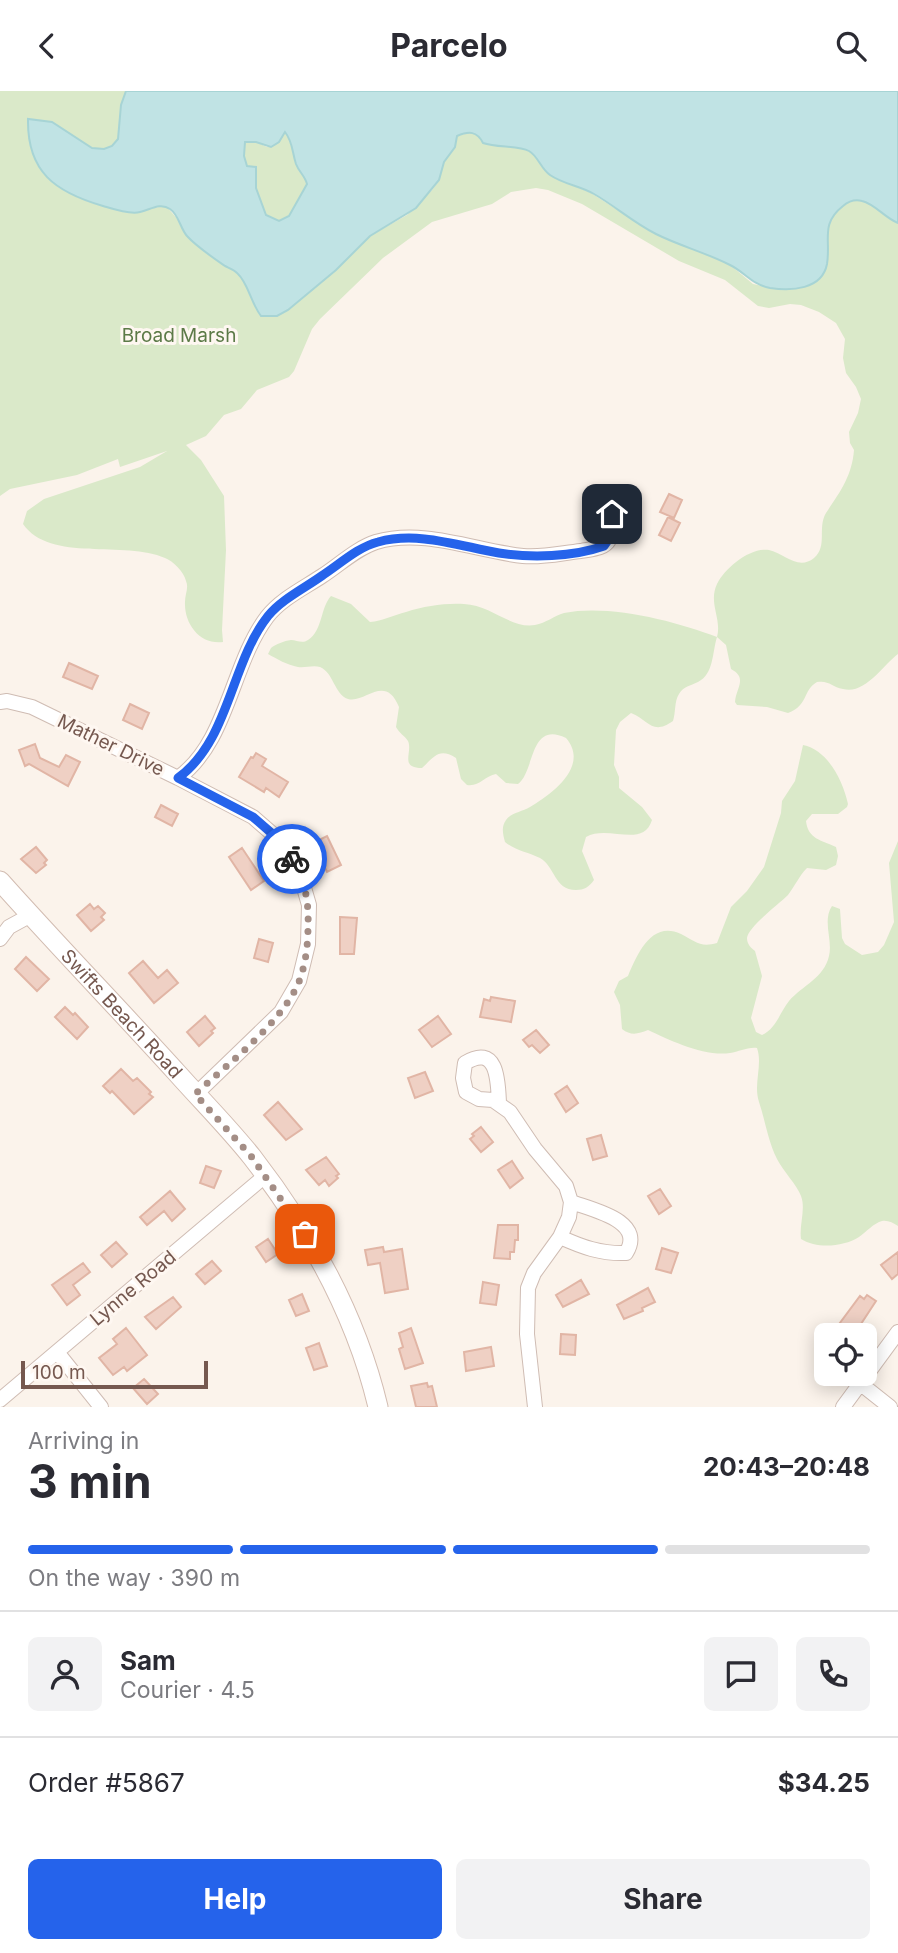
<!DOCTYPE html>
<html lang="en">
<head>
<meta charset="utf-8">
<style>
  body { margin:0; font-family:Inter,sans-serif; background:#f2f2f3; color:#2b2b33; height:100vh; display:flex; flex-direction:column; font-size:26px; white-space:nowrap }
  * { box-sizing:border-box; margin:0 }
  p { font-size:23px; color:#7c7c81 }
  .icon { flex:none; width:38px; height:38px; fill:none; stroke:currentColor; stroke-width:2; stroke-linecap:round; stroke-linejoin:round }
  .map { position:relative; height:1316px; overflow:hidden }
  .details { display:flex; flex-direction:column; background:#fff; flex:1 }
  .details>* { flex:none }
  .fabs { position:absolute; left:814px; top:1232px; display:grid; gap:14px }
  .fabs a { display:grid; place-items:center; width:63px; height:63px; border-radius:10px; background:#fff; box-shadow:0 4px 18px #0003; font-size:35px }
  .scale { position:absolute; left:21px; bottom:18px; width:187px; box-sizing:border-box; padding-left:7px; border:4px solid #75584f; border-top:0; font-size:19px; line-height:24px; white-space:nowrap; color:#75584f; -webkit-text-stroke:5px #fef7f1; paint-order:stroke }
  .pin { position:absolute; display:grid; place-items:center; width:60px; height:60px; color:#fff; margin:-30px; border-radius:14px; box-shadow:0 4px 10px #0006 }
  .courier { position:absolute; display:grid; place-items:center; width:70px; height:70px; margin:-35px; border:5px solid #2563eb; border-radius:50%; background:#fff; color:#222; box-shadow:0 2px 9px #0007 }
  .overview em { font-style:normal; font-weight:700 }
  .overview div { display:flex; flex-direction:column-reverse }
  .overview { display:flex; align-items:center; justify-content:space-between; height:119px; padding:0 28px }
  h1 { font-size:46px; font-weight:700; line-height:52px }
  .bar { display:grid; grid-template-columns:repeat(4,1fr); gap:10px 7px; align-content:center; height:84px; padding:0 28px }
  .bar i { height:9px; border-radius:5px; background:#e1e1e2 }
  .bar .current { background:#2563eb }
  .bar p { grid-column:span 4 }
  .line { display:flex; align-items:center; gap:18px; padding:0 28px; border-top:2px solid #e1e1e2 }
  .line div { flex:1 }
  .round { display:grid; place-items:center; flex:none; width:74px; height:74px; border-radius:10px; background:#f2f2f3 }
  .action { display:flex; gap:14px; margin-top:auto; padding:14px 28px }
  .action a { flex:1; height:80px; border-radius:10px; background:#2563eb; color:#fff; font-size:28px; font-weight:700; line-height:80px; text-align:center }
  .action a+a { background:#f2f2f3; color:#2b2b33 }
  header { display:flex; justify-content:space-between; align-items:center; height:91px; padding:0 28px; background:#fff; font-size:32px; font-weight:700 }
  .map>svg:first-child { display:block }
  .green { fill:#dae9c9 }
  .water { fill:#c0e3e4; stroke:#a7d4d5; stroke-width:2; fill-rule:evenodd }
  .building { fill:#efd0c4; stroke:#e1b5a5; stroke-width:2 }
  .lines { fill:none; stroke-linecap:round; stroke-linejoin:round }
  .street-casing { stroke:#cfbcb3; stroke-width:16 }
  .secondary-casing { stroke:#d2bcb1; stroke-width:21 }
  .street { stroke:#fff; stroke-width:14 }
  .secondary { stroke:#fff; stroke-width:19 }
  .done { stroke:#a48e86; stroke-width:7; stroke-dasharray:0 12.6 }
  .route { stroke:#2563eb; stroke-width:9 }
  .labels { text-anchor:middle; dominant-baseline:central; stroke-width:6; stroke-linejoin:round; paint-order:stroke }
  .park-label { font-size:19px; fill:#5c7a47; stroke:#fef7f1 }
  .street-label { font-size:19px; fill:#75584f; stroke:#fef7f1 }
</style>
</head>
<body>
<header><svg class="icon" aria-label="back" viewBox="0 0 24 24"><path d="M15 5l-7 7 7 7"/></svg>Parcelo<svg class="icon" aria-label="search" viewBox="0 0 24 24"><circle cx="10" cy="10" r="6"/><path d="M15 15l6 6"/></svg></header>
<div class="map">
<svg width="898" height="1316" viewBox="0 0 898 1316">
  <rect width="100%" height="100%" fill="#fbf3eb"/>
  <path class="green" d="M0,0h134l-13,50 -12,11 -19,-4 -62,-29c-1,45 18,67 59,82 16,6 32,10 48,11 11,0 20,-7 32,-5l38,44 34,23 13,23 84,-27 34,-34 37,-21 25,-25 7,-9 5,-20 11,-13 2,-12 15,-4 55,18 7,5 16,20 41,18 63,40 75,31 24,20 19,4h30l25,-22c0,-24 -4,-46 17,-61 6,-5 14,-6 21,-3 12,5 21,17 33,21v431c-15,11 -33,41 -55,35 -11,-2 -14,-9 -26,-7 -15,9 -8,23 -29,31l-21,-6 -30,-2 -2,-3c1,-14 13,-24 -4,-33l-5,-24 -9,-8c-5,16 -3,37 -19,45 -8,4 -14,4 -19,12 -5,8 -3,18 -6,27 -21,15 -24,-1 -42,-8l-11,9 -4,8 -2,35 5,12v11l23,19 10,13c-9,29 -44,4 -66,17l-4,14 12,29c-5,7 -10,10 -18,10 -22,0 -21,-24 -36,-32 -12,-6 -24,-7 -35,-16 -2,-8 -4,-15 1,-22 6,-8 16,-8 24,-13 22,-13 60,-41 36,-69 -37,-18 -31,34 -48,46l-12,-1 -10,-9c-11,2 -17,13 -29,11l-6,-6 -5,-21c-17,-11 -22,-1 -34,10 -23,0 -9,-16 -14,-27 -3,-5 -9,-8 -12,-14l3,-20c-14,-34 -34,-3 -51,-8 -14,-5 -14,-26 -28,-32 -7,-2 -15,1 -22,0 -11,-2 -21,-8 -30,-13l3,-6c5,-4 13,-7 20,-8 6,0 11,4 17,0 15,-10 12,-32 23,-44l20,8 19,18c12,-1 24,-7 36,-10 19,-6 38,-9 58,-8 27,1 47,25 71,21 11,-2 19,-9 29,-12 45,-9 111,8 153,24 5,-18 -9,-34 0,-53 8,-16 33,-37 52,-34 15,3 29,21 45,8 14,-12 3,-30 12,-45 14,-21 26,-37 28,-63l-4,-7 -1,-11 9,-19 3,-14 -5,-12 -10,-14 -3,-15 2,-19 -9,-16 -17,-11 -18,-7 -11,-1 -21,4 -11,-2 -33,-26 -46,-19 -97,-57 -34,-14 -12,-2 -25,4 -19,12 -60,18 -49,36 -63,61 -8,10 -18,42 -5,6 -32,13 -16,19 -17,6 -18,21 -20,9 15,15 23,36 2,54 -4,80 1,12c-23,3 -39,-18 -38,-40 0,-8 4,-14 1,-21 -2,-9 -13,-20 -21,-23 -40,-18 -115,5 -142,-34l4,-13 17,-12 96,-32 27,-16 -47,16 -2,-8 -41,16 -67,14 -10,7z
    M285,41l8,13 14,39 -18,32 -10,5 -13,-6 -10,-27 1,-18 -10,-3c-4,-7 -4,-17 -2,-25h11l11,5 11,-5z
    M803,654c25,5 40,36 45,59l-1,3 -9,7h-26l-6,7c2,18 15,19 30,26l2,9 -2,9 -10,5 -19,-2c-8,8 -12,18 -19,27 -9,9 -40,32 -41,43 0,6 4,10 8,13l7,25 -11,42 5,14 6,3c14,-6 18,-23 27,-34 14,-16 35,-23 40,-45 4,-16 -7,-35 3,-50l8,3 2,29 3,6 17,11 16,-3 6,-7 10,-23 -5,-59 9,-22v385c-5,-3 -10,-6 -16,-5 -8,2 -16,11 -23,16 -16,10 -42,12 -58,2 -2,-14 5,-30 0,-43 -4,-11 -18,-25 -24,-37 -9,-18 -12,-39 -18,-57 -6,-18 4,-37 -2,-54 -10,-1 -18,4 -27,5 -25,4 -61,-13 -82,-23 -10,4 -17,6 -26,-1l-2,-24 -6,-13 5,-11 9,-5c9,-21 23,-56 53,-42 14,7 19,14 36,9l14,-36 16,-16 17,-24 17,-54 1,-12 13,-20z"/>
  <path class="water" d="M126,0h772v132c-13,-5 -23,-19 -36,-22 -7,-2 -13,0 -19,5 -23,18 -12,34 -16,58 -5,26 -36,27 -57,24 -19,-4 -24,-15 -40,-23 -23,-12 -50,-19 -74,-31 -22,-11 -41,-28 -62,-40 -14,-8 -31,-10 -44,-19 -9,-6 -12,-19 -21,-24 -11,-6 -32,-3 -46,-8 -6,-12 -14,-12 -26,-7l-2,11 -11,15 -5,18 -23,28 -46,28 -34,34 -48,40 -11,6h-16c-10,-13 -13,-33 -23,-42 -3,-4 -9,-6 -13,-8 -13,-9 -28,-19 -38,-30 -7,-8 -8,-21 -17,-27 -10,-7 -20,1 -30,3 -10,3 -27,-3 -37,-6 -48,-14 -76,-34 -75,-87l24,3 40,26 12,1 8,-3 6,-7 3,-34zM285,41c8,10 7,20 11,32 3,8 9,12 11,20l-18,32 -10,5 -13,-6 -10,-27v-21l-9,-1 -3,-10 1,-14h11l15,5 8,-5z"/>
  <path class="building" d="M669,403l13,6 -8,18 -14,-6z
    M668,426l12,6 -9,18 -12,-6z
    M69,572l29,13 -6,13 -29,-12z
    M130,613l19,9 -7,16 -19,-9z
    M35,653l5,14 19,9 7,-12 14,7 -12,24 -39,-22 -4,2 -6,-16z
    M256,662l10,6 -4,7 26,16 -9,15 -13,-9 -2,4 -25,-15 12,-20 2,1z
    M161,714l17,9 -6,12 -17,-9z
    M327,745l14,29 -14,7 -14,-29z
    M36,756l11,13 -3,3 2,2 -10,8 -15,-14z
    M242,757l22,33 -13,9 -22,-33z
    M90,813l4,5 4,-3 7,7 -4,4 3,3 -13,11 -14,-16z
    M340,826l17,1 -3,36h-14z
    M259,848l14,4 -5,19 -14,-4z
    M26,866l23,22 -12,12 -22,-22z
    M143,870l15,17 9,-8 11,13 -24,20 -25,-30z
    M491,906l24,4 -4,21 -31,-5 4,-18 6,2z
    M65,916l8,8 2,-2 13,14 -11,12 -22,-22z
    M205,925l10,12 -4,3 2,2 -14,13 -12,-14z
    M438,925l13,18 -19,13 -13,-17z
    M536,939l13,15 -9,8 -8,-8 -3,2 -6,-7z
    M121,978l12,12 4,-3 14,14 -2,2 4,3 -19,17 -22,-23 -2,2 -7,-7z
    M425,981l8,19 -18,7 -7,-20z
    M567,995l11,17 -12,9 -11,-18z
    M278,1011l24,27 -16,11 -22,-25z
    M481,1036l12,15 -12,10 -11,-13 4,-3 -2,-2z
    M601,1044l6,21 -14,4 -6,-21z
    M326,1066l13,17 -3,2 2,2 -9,8 -4,-6 -6,5 -13,-15z
    M512,1070l11,17 -13,10 -12,-18z
    M206,1075l15,5 -7,17 -14,-5z
    M660,1098l11,17 -12,8 -11,-18z
    M170,1100l15,18 -13,12 -8,-10 -17,14 -7,-8z
    M498,1134h20v15h-3l-1,12h-4v7l-16,-1z
    M268,1148l10,15 -12,8 -10,-15z
    M116,1151l11,12 -15,13 -11,-12z
    M383,1156l1,5 18,-3 6,40 -23,4 -5,-30 -12,2 -3,-15z
    M662,1157l16,5 -7,20 -15,-4z
    M898,1161v22l-6,5 -11,-14z
    M212,1170l9,10 -16,13 -9,-10z
    M83,1172l7,9 -17,13 7,10 -13,10 -15,-20z
    M581,1189l8,14 -26,13 -7,-12z
    M483,1191l16,3 -3,20 -16,-2z
    M648,1197l7,14 -13,6 1,3 -19,8 -7,-14z
    M302,1203l7,17 -13,5 -7,-16z
    M867,1204l9,6 -17,26 12,8h-40l29,-39 4,3z
    M173,1206l8,10 -25,22 -11,-12z
    M126,1237l21,27 -20,16 -3,-4 -11,8 -14,-17 18,-14 -4,-5z
    M411,1237l12,35 -18,6 -6,-20 4,-2 -4,-14z
    M561,1243l15,1 -1,20 -15,-1z
    M319,1252l8,23 -13,4 -8,-22z
    M491,1256l3,19 -28,5 -2,-19z
    M144,1288l14,15 -11,10 -14,-16z
    M427,1292l1,4 4,-1 5,21h-21l-5,-21z"/>
  <g class="lines">
    <defs>
      <path id="street" d="M0,611l7,-1 25,6 146,71 75,39 23,20 22,30 11,38 -1,39 -9,37 -18,31 -85,82
        M178,687c50,-36 53,-113 89,-161 14,-18 37,-29 55,-41 17,-11 35,-28 54,-34 48,-14 100,9 147,14 19,2 39,-3 58,-5 10,-2 23,-2 28,-11 4,-7 3,-19 3,-26
        M0,848l9,-12 22,-12
        M499,1012c-1,-21 -1,-60 -34,-40l-2,15 3,14 13,7 14,1 17,12 25,37 31,37 5,16c22,8 75,19 55,51 -25,1 -44,-6 -66,-16l-26,36 -6,15 -1,46 8,73
        M560,1146l9,-20 2,-15
        M57,1261l44,55
        M861,1293l29,23
        M0,1309l265,-224
        M843,1316l55,-75"/>
      <g id="secondary">
        <path id="s1" d="M0,790c58,65 119,128 177,192 25,28 52,55 75,84 58,75 104,157 126,250"/>
      </g>
    </defs>
    <use href="#street" class="street-casing"/>
    <use href="#secondary" class="secondary-casing"/>
    <use href="#street" class="street"/>
    <use href="#secondary" class="secondary"/>
  </g>
  <g class="lines">
    <path class="done" d="M292,768c13,19 17,44 16,67 0,17 -2,36 -8,53 -14,40 -73,86 -105,115l56,62 54,78"/>
    <path class="route" d="M292,768l-16,-22 -23,-20 -75,-39c52,-38 52,-114 90,-162 14,-17 37,-28 55,-41 17,-11 35,-28 55,-33 40,-11 81,4 121,11 32,5 74,4 105,-7l7,-10 1,-22"/>
  </g>
  <g class="labels">
    <g class="park-label">
      <text x="179" y="244">Broad Marsh</text>
    </g>
    <g class="street-label">
      <text transform="translate(111 654) rotate(26)">Mather Drive</text>
      <text stroke="none"><textPath href="#s1" startOffset="180">Swifts Beach Road</textPath></text>
      <text transform="translate(133 1197) rotate(-40)">Lynne Road</text>
    </g>
  </g>
</svg>
<div class="fabs">
<a><svg class="icon" aria-label="locate" viewBox="0 0 24 24"><circle cx="12" cy="12" r="6"/><path d="M12 2v4M12 18v4M2 12h4M18 12h4"/></svg></a>
</div>
<div class="scale">100 m</div>
<div class="pin" style="left:305px;top:1143px;background:#ea580c"><svg class="icon" aria-label="bag" viewBox="0 0 24 24"><path d="M5 8h14l-1 12H6zM9 8a3 3 0 0 1 6 0"/></svg></div>
<div class="pin" style="left:612px;top:423px;background:#1f2937"><svg class="icon" aria-label="home" viewBox="0 0 24 24"><path d="M3 11l9-7 9 7M6 9v11h12V9"/></svg></div>
<div class="courier" style="left:292px;top:768px"><svg class="icon" aria-label="bike" viewBox="0 0 24 24"><circle cx="6" cy="16" r="4"/><circle cx="18" cy="16" r="4"/><path d="M6 16l4-8h5l3 8M10 8l3 8H6M13 5h3"/></svg></div>
</div>
<section class="details">
<div class="overview"><div><h1>3 min</h1><p>Arriving in</p></div><em>20:43–20:48</em></div>
<div class="bar"><i class="current"></i><i class="current"></i><i class="current"></i><i></i><p>On the way · 390 m</p></div>
<div class="line" style="height:126px"><a class="round"><svg class="icon" aria-label="person" viewBox="0 0 24 24"><circle cx="12" cy="8" r="4"/><path d="M4 21q1-7 8-7t8 7"/></svg></a><div><b>Sam</b><p>Courier · 4.5</p></div><a class="round"><svg class="icon" aria-label="chat" viewBox="0 0 24 24"><path d="M4 5h16v11H9l-5 4z"/></svg></a><a class="round"><svg class="icon" aria-label="phone" viewBox="0 0 24 24"><path d="M5 4h4l2 5-3 2q2 4 5 5l2-3 5 2v4C11 20 4 13 5 4z"/></svg></a></div>
<div class="line" style="height:91px"><div>Order #5867</div><b>$34.25</b></div>
<div class="action"><a>Help</a><a>Share</a></div>
</section>
</body>
</html>
